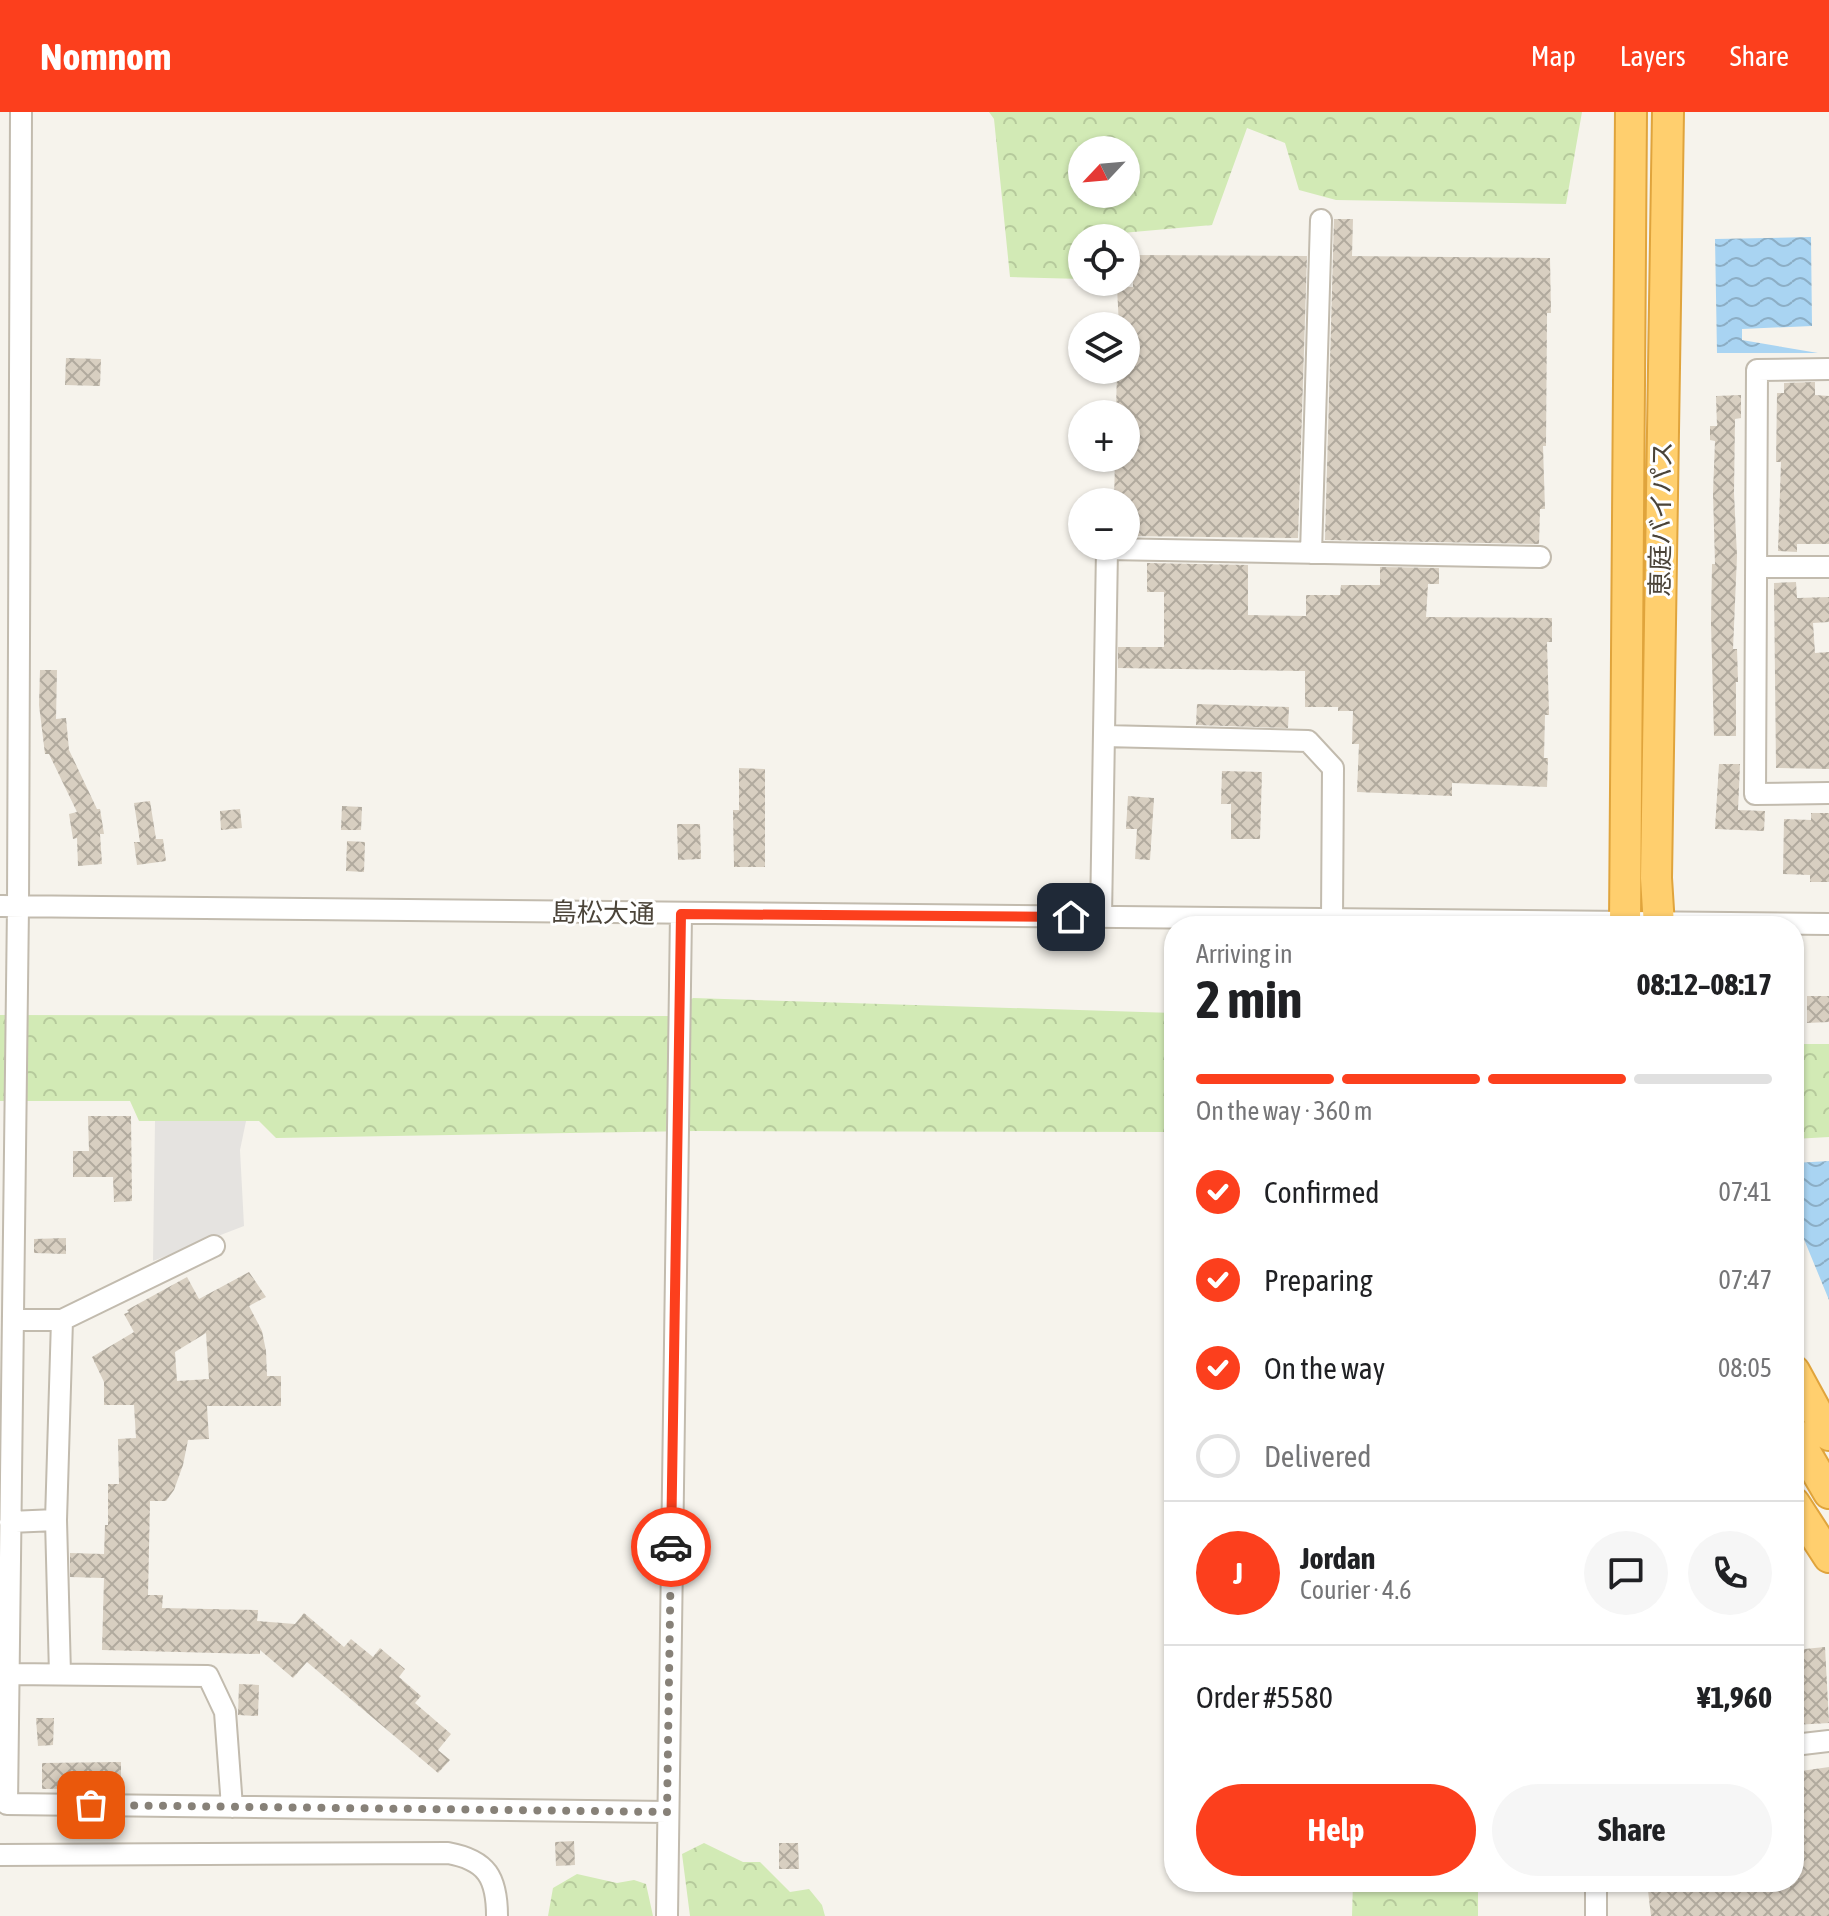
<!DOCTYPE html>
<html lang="en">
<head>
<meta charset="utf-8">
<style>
  body { margin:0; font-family:"Asap Condensed","Noto Sans JP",sans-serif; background:#f6f6f6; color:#202124; height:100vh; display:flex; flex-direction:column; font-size:30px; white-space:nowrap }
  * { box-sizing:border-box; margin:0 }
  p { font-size:26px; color:#757577 }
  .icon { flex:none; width:44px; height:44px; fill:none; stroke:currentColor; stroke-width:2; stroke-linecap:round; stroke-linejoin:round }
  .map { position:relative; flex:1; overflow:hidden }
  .drawer { position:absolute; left:1164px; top:804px; width:640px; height:976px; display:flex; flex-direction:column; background:#fff; border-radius:32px; box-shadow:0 2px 6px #0004 }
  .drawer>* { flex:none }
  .needle { width:52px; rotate:244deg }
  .fabs { position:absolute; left:1068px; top:24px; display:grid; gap:16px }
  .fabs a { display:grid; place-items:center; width:72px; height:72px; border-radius:50%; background:#fff; box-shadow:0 2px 6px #0004; font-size:40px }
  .pin { position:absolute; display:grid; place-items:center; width:68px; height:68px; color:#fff; margin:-34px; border-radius:16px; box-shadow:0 4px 12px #0006 }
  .courier { position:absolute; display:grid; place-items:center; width:80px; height:80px; margin:-40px; border:6px solid #fc3f1d; border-radius:50%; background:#fff; color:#222; box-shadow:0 2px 10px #0007 }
  .summary em { font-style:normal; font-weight:700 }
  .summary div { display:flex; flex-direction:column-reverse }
  .summary { display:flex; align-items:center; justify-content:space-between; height:136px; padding:0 32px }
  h1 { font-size:52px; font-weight:700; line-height:60px }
  .bar { display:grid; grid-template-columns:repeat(4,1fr); gap:12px 8px; align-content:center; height:96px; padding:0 32px }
  .bar i { height:10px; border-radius:6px; background:#e0e0e0 }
  .bar .active { background:#fc3f1d }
  .bar p { grid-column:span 4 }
  .line { display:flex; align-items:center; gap:20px; padding:0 32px; border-top:2px solid #e0e0e0 }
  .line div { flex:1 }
  .round { display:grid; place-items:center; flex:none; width:84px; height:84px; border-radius:42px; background:#f6f6f6 }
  ol { padding:0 32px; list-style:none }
  li { display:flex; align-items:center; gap:24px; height:88px }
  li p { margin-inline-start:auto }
  li .icon { padding:8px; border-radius:50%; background:#fc3f1d; color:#fff; stroke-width:4 }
  li:last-child { color:#757577 }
  li i { width:44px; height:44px; border:4px solid #e0e0e0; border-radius:50% }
  .cta { display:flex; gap:16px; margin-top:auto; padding:16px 32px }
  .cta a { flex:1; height:92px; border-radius:48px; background:#fc3f1d; color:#fff; font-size:32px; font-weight:700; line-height:92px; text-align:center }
  .cta a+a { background:#f6f6f6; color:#202124 }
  header { display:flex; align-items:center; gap:48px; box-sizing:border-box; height:112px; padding:0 40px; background:#fc3f1d; color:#fff }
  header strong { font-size:38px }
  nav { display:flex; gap:44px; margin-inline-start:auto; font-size:28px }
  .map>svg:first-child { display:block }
  .forest { fill:url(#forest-crowns); fill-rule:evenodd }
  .parking { fill:#e5e3e0 }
  .water { fill:url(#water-waves) }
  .building { fill:url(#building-cross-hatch); fill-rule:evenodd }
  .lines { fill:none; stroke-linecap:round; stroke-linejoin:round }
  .minor-casing { stroke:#c2bbae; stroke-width:24 }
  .highway-casing { stroke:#e0a43c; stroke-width:34 }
  .minor { stroke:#fff; stroke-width:20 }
  .highway { stroke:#ffcf6e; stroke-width:30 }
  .done { stroke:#878178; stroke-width:8; stroke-dasharray:0 14.4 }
  .route { stroke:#fc3f1d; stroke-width:10 }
  .labels { text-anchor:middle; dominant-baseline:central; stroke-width:6; stroke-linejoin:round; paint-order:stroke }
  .street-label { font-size:26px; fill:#4b4439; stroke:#fff }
</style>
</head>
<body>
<header>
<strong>Nomnom</strong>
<nav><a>Map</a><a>Layers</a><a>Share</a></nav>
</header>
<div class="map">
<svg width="1829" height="1804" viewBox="0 0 1829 1804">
  <defs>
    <pattern id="forest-crowns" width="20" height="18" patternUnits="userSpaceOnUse" patternTransform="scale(2)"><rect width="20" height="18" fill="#d2eab5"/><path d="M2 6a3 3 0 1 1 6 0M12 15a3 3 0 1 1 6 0" fill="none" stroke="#b6ca9c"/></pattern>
    <pattern id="water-waves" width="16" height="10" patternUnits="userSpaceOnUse" patternTransform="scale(2)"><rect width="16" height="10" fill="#a9d4f2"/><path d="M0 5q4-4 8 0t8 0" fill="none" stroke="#8caec5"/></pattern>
    <pattern id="building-cross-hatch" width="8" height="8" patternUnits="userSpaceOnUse" patternTransform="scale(2)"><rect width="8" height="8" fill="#d8cfc1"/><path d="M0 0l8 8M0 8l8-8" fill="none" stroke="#b1aa9e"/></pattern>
  </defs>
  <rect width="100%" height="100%" fill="#f6f3ec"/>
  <path class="forest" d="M989,0h593l-16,92 -230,-4 -37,-10 -14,-47 -38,-15 -35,97 -90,8 -4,5h-36v41l-72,-2 -16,-158zM1082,38h44v44h-44z
    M693,886l481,15v119l-479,-1 -419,7 -17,-17h-120l-9,-20h-130v-86l668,1z
    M1794,932h35v93l-35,2z
    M704,1731l39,19h17l30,30 19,-3 13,16 3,11h-135l-8,-62z
    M577,1762l40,9 17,-3 12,4 7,32h-105l5,-28z
    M1353,1770h125v34h-126z"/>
  <path class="parking" d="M155,1009h91l-6,29 4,76 -91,35z"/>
  <path class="water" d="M1811,125l1,89 -70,3v11l76,13h-101l-2,-114z
    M1829,1049v139l-35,-85v-52z"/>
  <path class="building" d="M1334,107h19l-1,37 198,2 1,55h-4l-1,133h-3l2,63h-5l-1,35 -214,-4z
    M1133,143l174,1 -9,282 -172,-2v-34h-12l1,-44h11v-46h-10l1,-42h9v-44h-7l-2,-39h16z
    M66,246l35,1 -1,27 -35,-1z
    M1815,270v13l14,1v148h-32v8l-19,-1 3,-89h-5l1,-69h7v-10z
    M1741,283v23l-6,1 -1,74 3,63 -4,93h4l1,33h-2v54h-22l-3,-113 1,-59h3l-2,-71 2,-52 -5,-1v-14h7l-1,-30z
    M1147,451l101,2v50l58,1v-21h34l1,-10h39v-18l59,1v16h-11l-2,33 126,1v24h-5l2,73h-4l-1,43h4l-1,29 -95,-4v13l-95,-4 2,-48h-7l1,-33h-15v-4h-33v-36l-187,-3v-21h46v-55h-17z
    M1796,470l1,16 32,-1v25l-16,1 2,30 14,-1v117l-53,-1 -2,-185z
    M40,558h17l-1,49 10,-1 3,32 28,59h3l4,25h-4l2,30 -24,2 -1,-28 -4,1 -4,-25 8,-2 -28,-58h-4l-6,-49z
    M1197,592l92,3 -1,21 -92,-3z
    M1719,652h21l-2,46 27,1 -1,20 -49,-2z
    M739,656l26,1v98h-31l-1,-57h6z
    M1222,659l40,1 -2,67h-29v-35h-10z
    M1128,684l26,2 -4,62 -15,-1 2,-30h-11z
    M150,689l6,38h7l3,22 -29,4 -3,-23h6l-6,-39z
    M342,694l20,1 -1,23h-20z
    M240,697l2,19 -21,2 -1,-19z
    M1811,701h18v69h-19v-7l-27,-1 1,-55 27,1z
    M677,712h23l1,35 -23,1z
    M347,729l18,1 -1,30 -18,-1z
    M1807,884h22v26l-22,1z
    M88,1004h43l1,85 -18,1 -1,-25h-40v-26h16z
    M66,1126v16l-32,-1v-14z
    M249,1160l17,25 -17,9 13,25 4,20 1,25h14v30h-74l2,33 -21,1 -5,25 -9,25 -8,11h-16l-2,94h15l-1,13 96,2 -1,11 38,3 9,-11 40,34 7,-8 22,18 7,-9 25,21 -6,8 22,19 -6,7 36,31 -13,16 12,10 -12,13 -131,-111 -14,16 -33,-28v4l-158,-4 2,-72 -34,-1v-24l34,1 1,-29h3v-41h11l-1,-45 18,-1 -2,-33h-30v-23l-12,-25 42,-25 -10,-18 5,-2 -2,-2 60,-33 12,22zM206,1221l3,46 -32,2 -2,-29z
    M1825,1535l4,76 -35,2v-75z
    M239,1572l20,1 -1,31 -20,-1z
    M36,1606h18l-1,27 -15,1z
    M121,1650v26l-79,1v-26z
    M1829,1655v149h-178l-4,-34h147v-110z
    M574,1729l1,24 -19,1 -1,-24z
    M779,1731h19l1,26h-20z"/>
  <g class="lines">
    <defs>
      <path id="minor" d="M21,0l-3,794 -11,898 660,8
        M1829,257l-72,1 -2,424 74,-1
        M1311,441l10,-333
        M1757,455h72
        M1104,624l204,5 25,27 -1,151
        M0,794l1829,18
        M1101,805l6,-368 433,8
        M13,1208h49l-6,200
        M62,1208l152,-74
        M10,1410l46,-2 4,154
        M9,1562l199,2 17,36 7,95
        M1794,1633l35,-4
        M0,1743l448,-2c39,7 49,25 49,63
        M667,1804l14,-1002
        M1596,1804v-34"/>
      <path id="highway" d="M1625,814l6,-814
        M1659,814l-3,-48 12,-766
        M1794,1259l35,64
        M1794,1321l35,60
        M1794,1391l35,54"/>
    </defs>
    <use href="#minor" class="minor-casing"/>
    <use href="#highway" class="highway-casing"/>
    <use href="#minor" class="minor"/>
    <use href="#highway" class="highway"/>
  </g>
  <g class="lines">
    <path class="done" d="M91,1693l576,7 4,-265"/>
    <path class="route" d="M671,1435l10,-633 390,3"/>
  </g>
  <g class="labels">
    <g class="street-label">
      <text transform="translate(1661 407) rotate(-89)">恵庭バイパス</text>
      <text transform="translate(603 801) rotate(1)">島松大通</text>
    </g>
  </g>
</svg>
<div class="fabs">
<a><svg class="needle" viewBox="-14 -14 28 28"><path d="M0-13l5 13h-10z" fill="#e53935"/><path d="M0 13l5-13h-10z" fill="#757577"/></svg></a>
<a><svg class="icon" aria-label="locate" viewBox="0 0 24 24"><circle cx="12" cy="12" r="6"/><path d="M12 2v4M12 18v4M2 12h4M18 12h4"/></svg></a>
<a><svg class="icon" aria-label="layers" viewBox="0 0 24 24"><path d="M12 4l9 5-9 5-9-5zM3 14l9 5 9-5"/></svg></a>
<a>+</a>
<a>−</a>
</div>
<div class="pin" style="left:91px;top:1693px;background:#ea580c"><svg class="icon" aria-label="bag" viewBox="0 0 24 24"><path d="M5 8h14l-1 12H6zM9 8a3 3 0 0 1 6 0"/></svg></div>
<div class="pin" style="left:1071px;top:805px;background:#1f2937"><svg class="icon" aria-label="home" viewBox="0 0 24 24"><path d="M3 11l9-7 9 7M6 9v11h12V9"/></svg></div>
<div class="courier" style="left:671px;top:1435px"><svg class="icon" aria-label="car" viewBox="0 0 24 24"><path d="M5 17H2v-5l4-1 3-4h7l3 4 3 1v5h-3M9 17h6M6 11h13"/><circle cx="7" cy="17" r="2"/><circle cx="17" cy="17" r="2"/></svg></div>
<section class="drawer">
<div class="summary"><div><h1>2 min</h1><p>Arriving in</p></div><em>08:12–08:17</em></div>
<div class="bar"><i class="active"></i><i class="active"></i><i class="active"></i><i></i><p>On the way · 360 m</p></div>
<ol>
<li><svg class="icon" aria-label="check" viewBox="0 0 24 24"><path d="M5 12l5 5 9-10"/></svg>Confirmed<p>07:41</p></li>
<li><svg class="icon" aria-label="check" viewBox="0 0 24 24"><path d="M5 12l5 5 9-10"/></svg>Preparing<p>07:47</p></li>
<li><svg class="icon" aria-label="check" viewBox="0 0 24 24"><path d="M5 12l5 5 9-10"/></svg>On the way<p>08:05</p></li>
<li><i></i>Delivered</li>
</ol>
<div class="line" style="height:144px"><b class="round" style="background:#fc3f1d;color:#fff">J</b><div><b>Jordan</b><p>Courier · 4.6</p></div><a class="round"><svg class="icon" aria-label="chat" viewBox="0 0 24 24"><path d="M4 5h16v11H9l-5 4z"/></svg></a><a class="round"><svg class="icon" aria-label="phone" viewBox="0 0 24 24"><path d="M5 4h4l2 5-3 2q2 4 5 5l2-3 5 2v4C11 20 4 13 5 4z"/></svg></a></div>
<div class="line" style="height:104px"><div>Order #5580</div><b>¥1,960</b></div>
<div class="cta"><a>Help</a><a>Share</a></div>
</section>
</div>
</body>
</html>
